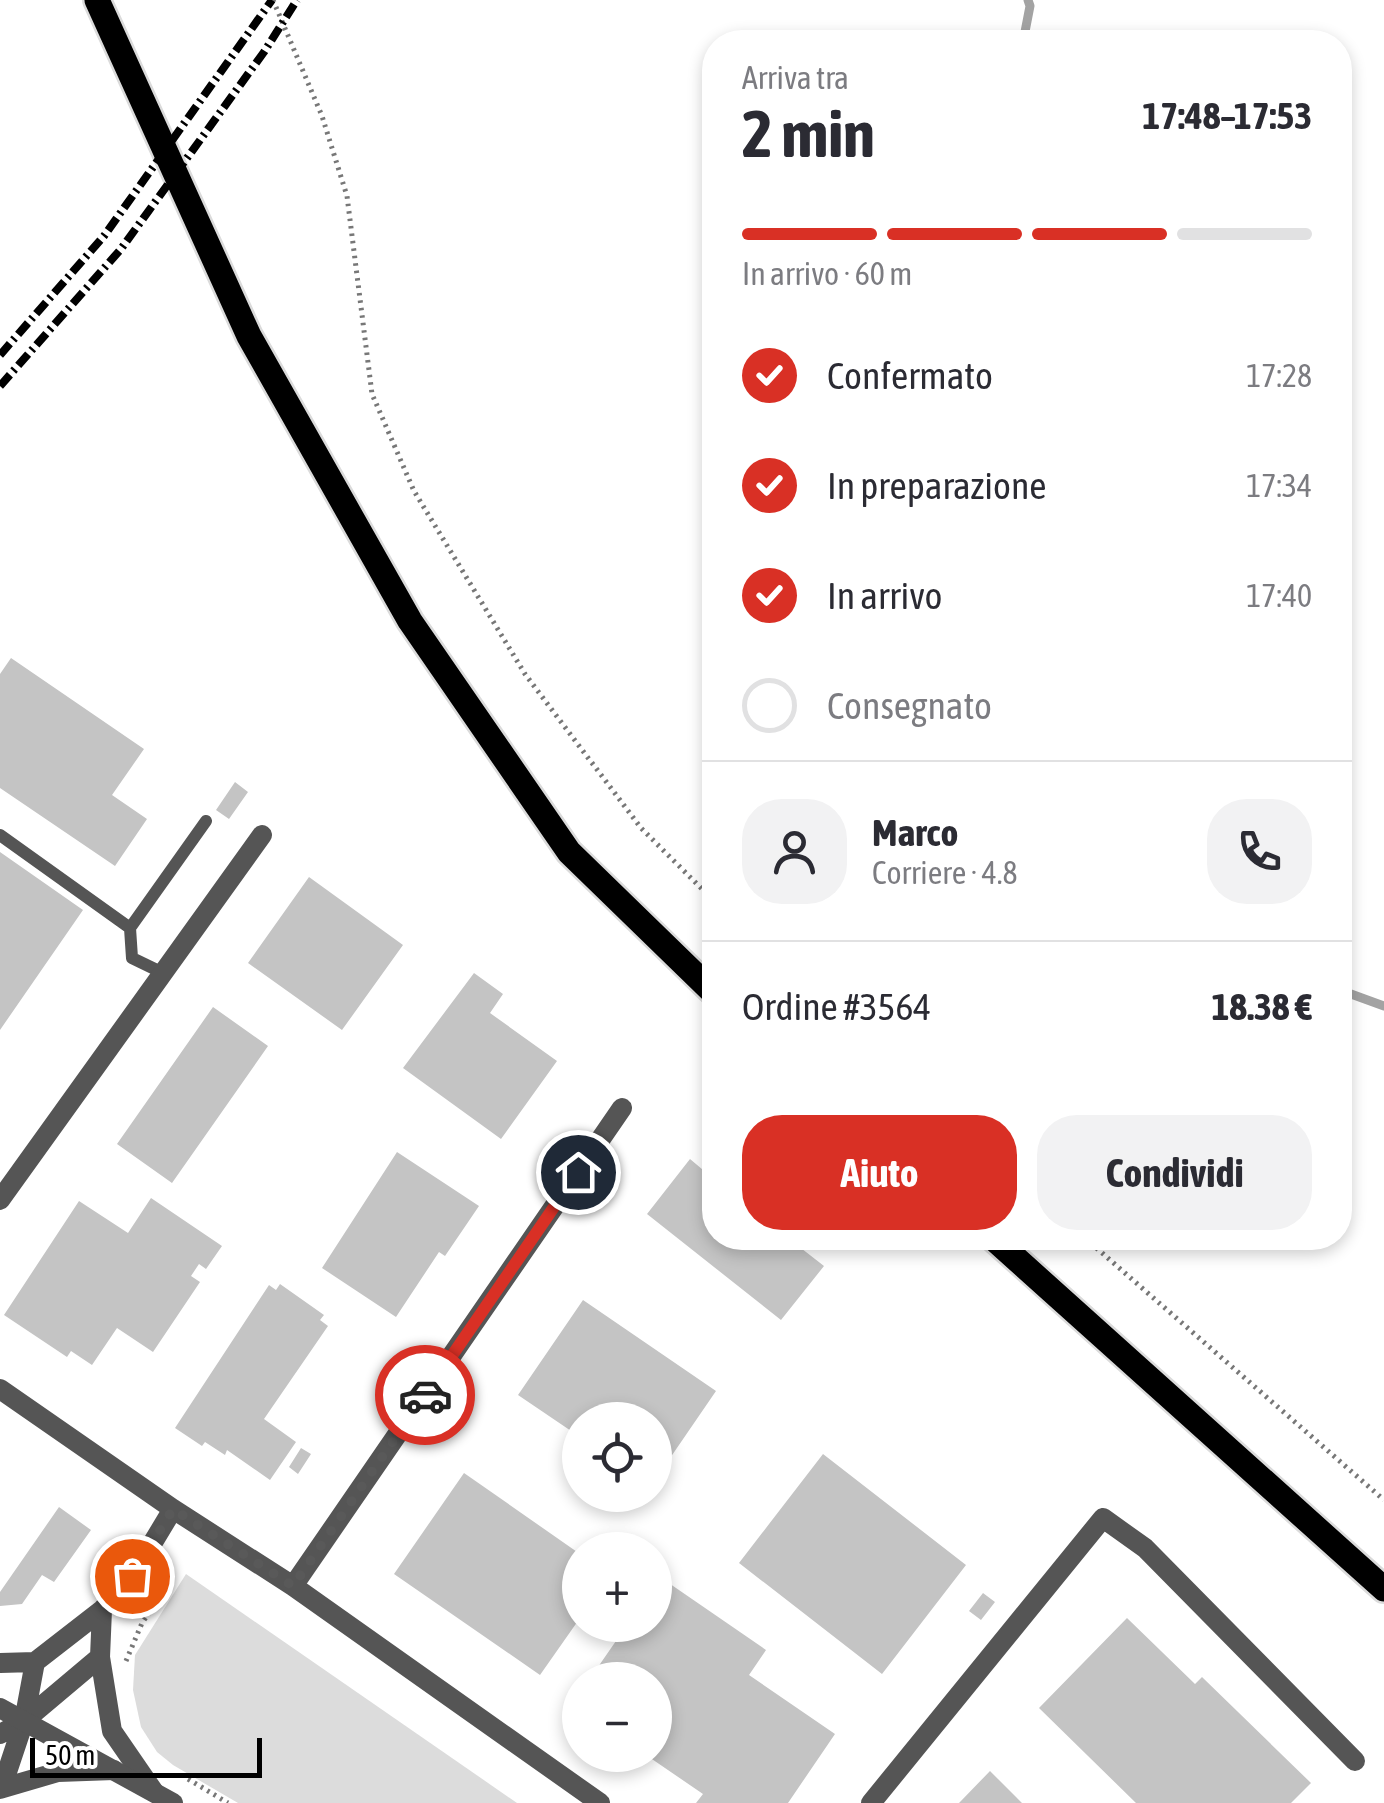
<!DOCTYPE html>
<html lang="it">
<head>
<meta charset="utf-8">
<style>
  body { margin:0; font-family:"Asap Condensed",sans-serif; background:#f2f2f3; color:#2b2b33; height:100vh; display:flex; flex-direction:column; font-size:38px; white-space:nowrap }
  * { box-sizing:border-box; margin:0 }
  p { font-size:32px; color:#7c7c81 }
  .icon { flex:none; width:55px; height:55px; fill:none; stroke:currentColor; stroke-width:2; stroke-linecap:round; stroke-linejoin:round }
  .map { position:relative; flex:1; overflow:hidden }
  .panel { position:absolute; left:702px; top:30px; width:650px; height:1220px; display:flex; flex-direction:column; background:#fff; border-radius:40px; box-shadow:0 5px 15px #0003 }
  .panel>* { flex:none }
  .tools { position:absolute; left:562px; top:1402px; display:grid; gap:20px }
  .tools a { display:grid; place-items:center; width:110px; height:110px; border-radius:50%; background:#fff; box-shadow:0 5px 15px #0003; font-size:50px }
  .scale { position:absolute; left:30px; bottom:25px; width:232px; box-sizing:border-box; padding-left:10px; border:5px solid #000; border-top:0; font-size:28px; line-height:35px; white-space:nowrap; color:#000; -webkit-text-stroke:8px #fff; paint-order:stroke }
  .pin { position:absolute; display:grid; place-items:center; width:85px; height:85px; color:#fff; margin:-42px; border:5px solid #fff; border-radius:50%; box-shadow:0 2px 10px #0007 }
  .courier { position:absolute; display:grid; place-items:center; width:100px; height:100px; margin:-50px; border:8px solid #d93025; border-radius:50%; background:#fff; color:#222; box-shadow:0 2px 12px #0007 }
  .overview em { font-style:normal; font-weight:700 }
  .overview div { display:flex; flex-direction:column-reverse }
  .overview { display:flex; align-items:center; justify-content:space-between; height:170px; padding:0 40px }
  h1 { font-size:65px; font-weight:700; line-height:75px }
  .bar { display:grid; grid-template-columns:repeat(4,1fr); gap:15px 10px; align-content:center; height:120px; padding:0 40px }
  .bar i { height:12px; border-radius:8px; background:#e1e1e2 }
  .bar .current { background:#d93025 }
  .bar p { grid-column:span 4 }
  .line { display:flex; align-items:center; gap:25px; padding:0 40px; border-top:2px solid #e1e1e2 }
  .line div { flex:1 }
  .round { display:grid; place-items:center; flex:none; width:105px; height:105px; border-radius:40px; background:#f2f2f3 }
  ol { padding:0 40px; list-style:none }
  li { display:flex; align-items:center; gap:30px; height:110px }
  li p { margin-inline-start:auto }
  li .icon { padding:10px; border-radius:50%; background:#d93025; color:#fff; stroke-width:4 }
  li:last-child { color:#7c7c81 }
  li i { width:55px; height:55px; border:5px solid #e1e1e2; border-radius:50% }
  .primary-button { display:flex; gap:20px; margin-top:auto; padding:20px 40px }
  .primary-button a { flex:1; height:115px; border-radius:40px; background:#d93025; color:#fff; font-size:40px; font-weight:700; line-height:115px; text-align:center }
  .primary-button a+a { background:#f2f2f3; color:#2b2b33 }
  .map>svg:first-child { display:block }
  .green { fill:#dcdcdc }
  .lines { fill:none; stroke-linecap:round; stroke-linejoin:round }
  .stream { stroke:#a3a3a3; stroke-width:9 }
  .building { fill:#c4c4c4 }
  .primary-casing { stroke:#dbdbdb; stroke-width:30 }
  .path { stroke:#777; stroke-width:5; stroke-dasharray:2.5 5; stroke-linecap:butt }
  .service { stroke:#555; stroke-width:12 }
  .minor { stroke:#555; stroke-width:20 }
  .tertiary { stroke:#555; stroke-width:20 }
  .primary { stroke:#000; stroke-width:25 }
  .rail { stroke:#000; stroke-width:8; stroke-dasharray:15 5 2.5 5; stroke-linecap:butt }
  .done { stroke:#595959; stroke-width:10; stroke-dasharray:0 18 }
  .route { stroke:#d93025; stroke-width:12 }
</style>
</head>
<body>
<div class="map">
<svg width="1384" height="1803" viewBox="0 0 1384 1803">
  <rect width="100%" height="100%" fill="#fff"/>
  <path class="green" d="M186,1574l331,229h-279l-65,-38 -16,-13 -16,-25 -8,-37 2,-35z"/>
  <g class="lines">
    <path class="stream" d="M1023,42l7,-36 -2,-6
      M1340,990l44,16"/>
  </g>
  <path class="building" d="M11,658l133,91 -32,46 35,24 -32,47 -115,-78v-114z
    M235,782l13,10 -19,27 -13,-9z
    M0,852l83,58 -83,120z
    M309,877l94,68 -61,85 -94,-67z
    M474,973l29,21 -13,19 67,48 -56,78 -98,-71z
    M213,1007l55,39 -96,137 -55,-39z
    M397,1152l82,54 -34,50 -6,-4 -43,65 -74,-49z
    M690,1159l25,21v58h73l36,28 -43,54 -134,-106z
    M151,1198l71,48 -16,23 -7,-5 -8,12 9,6 -47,70 -36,-24 -25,37 -21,-14 -4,6 -63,-42 75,-114 49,32z
    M280,1284l44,31 -4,5 8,6 -64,93 32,23 -26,38 -43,-30 -2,5 -20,-13 -3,4 -27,-18 94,-143 7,5z
    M583,1300l133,91 -61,89v-60h-75v17l-62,-42z
    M301,1448l10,6 -13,20 -9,-7z
    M823,1454l143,111 -84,109 -143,-111z
    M464,1473l116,81v64l-40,57 -146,-101z
    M59,1507l32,23 -37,52 -12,-7 -20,29 -22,2v-14z
    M660,1577l106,73 -17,25 86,59 -47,69h-92l7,-9 -57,-39h9v-75h-66l38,-55h28v-40z
    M983,1593l12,9 -14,18 -12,-9z
    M1127,1618l68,66 7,-7 109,106 -20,20h-155l-97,-95z
    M990,1771l32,32h-63z"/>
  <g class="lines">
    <defs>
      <path id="primary" d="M97,0l152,336 161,285 159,231 146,142
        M993,1238l391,351"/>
    </defs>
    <use href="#primary" class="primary-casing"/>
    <path class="path" d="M273,0l49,116 25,80 25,198 42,97 111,183 116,154 74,74
      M1085,1238l299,262
      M126,1661l16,-38 20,-29 -8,-4
      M188,1779l40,24"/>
    <path class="service" d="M0,835l130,93 2,30 31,15
      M130,928l76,-107"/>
    <path class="minor" d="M0,1200l262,-365
      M0,1389l173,120 120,77 307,217
      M293,1586l329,-478
      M102,1610l-2,47 12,74 42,61
      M0,1663l35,-1 67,-52 30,-33 41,-68
      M0,1734l24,-13 76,-64
      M2,1787l22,-66 11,-59
      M0,1789l58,-17 56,-2
      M871,1803l232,-285 42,30 210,213"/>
    <path class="tertiary" d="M0,1708l173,95"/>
    <use href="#primary" class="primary"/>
    <path class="rail" d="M0,355l104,-119 168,-236
      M0,386l121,-137 143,-197 33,-52"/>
  </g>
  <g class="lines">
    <path class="done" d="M132,1576l41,-67 120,77 132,-191"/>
    <path class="route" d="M425,1395l153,-223"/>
  </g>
</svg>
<div class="tools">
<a><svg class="icon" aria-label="locate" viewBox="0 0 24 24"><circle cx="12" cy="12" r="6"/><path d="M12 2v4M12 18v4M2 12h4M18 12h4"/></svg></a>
<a>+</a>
<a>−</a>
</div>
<div class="scale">50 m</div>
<div class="pin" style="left:132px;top:1576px;background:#ea580c"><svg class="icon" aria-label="bag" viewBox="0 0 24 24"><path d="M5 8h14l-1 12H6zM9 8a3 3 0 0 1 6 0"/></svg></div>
<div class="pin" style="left:578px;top:1172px;background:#1f2937"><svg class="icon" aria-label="home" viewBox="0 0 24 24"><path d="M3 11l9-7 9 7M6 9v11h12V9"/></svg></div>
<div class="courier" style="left:425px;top:1395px"><svg class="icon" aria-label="car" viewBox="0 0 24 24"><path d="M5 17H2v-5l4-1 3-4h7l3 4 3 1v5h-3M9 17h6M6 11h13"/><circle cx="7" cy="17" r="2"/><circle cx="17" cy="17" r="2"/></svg></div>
<section class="panel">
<div class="overview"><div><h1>2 min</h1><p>Arriva tra</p></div><em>17:48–17:53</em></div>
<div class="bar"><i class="current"></i><i class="current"></i><i class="current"></i><i></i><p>In arrivo · 60 m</p></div>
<ol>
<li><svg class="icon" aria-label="check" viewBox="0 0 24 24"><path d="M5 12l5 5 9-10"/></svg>Confermato<p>17:28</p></li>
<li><svg class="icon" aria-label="check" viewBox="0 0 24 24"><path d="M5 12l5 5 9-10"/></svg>In preparazione<p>17:34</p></li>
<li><svg class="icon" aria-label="check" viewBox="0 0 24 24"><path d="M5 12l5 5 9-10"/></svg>In arrivo<p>17:40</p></li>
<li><i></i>Consegnato</li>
</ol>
<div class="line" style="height:180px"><a class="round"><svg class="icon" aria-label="person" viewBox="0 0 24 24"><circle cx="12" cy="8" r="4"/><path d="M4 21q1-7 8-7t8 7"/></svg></a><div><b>Marco</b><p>Corriere · 4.8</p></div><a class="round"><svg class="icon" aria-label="phone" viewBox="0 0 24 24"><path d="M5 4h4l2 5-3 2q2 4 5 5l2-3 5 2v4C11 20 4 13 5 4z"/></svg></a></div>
<div class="line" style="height:130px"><div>Ordine #3564</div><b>18.38 €</b></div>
<div class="primary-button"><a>Aiuto</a><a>Condividi</a></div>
</section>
</div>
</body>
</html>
